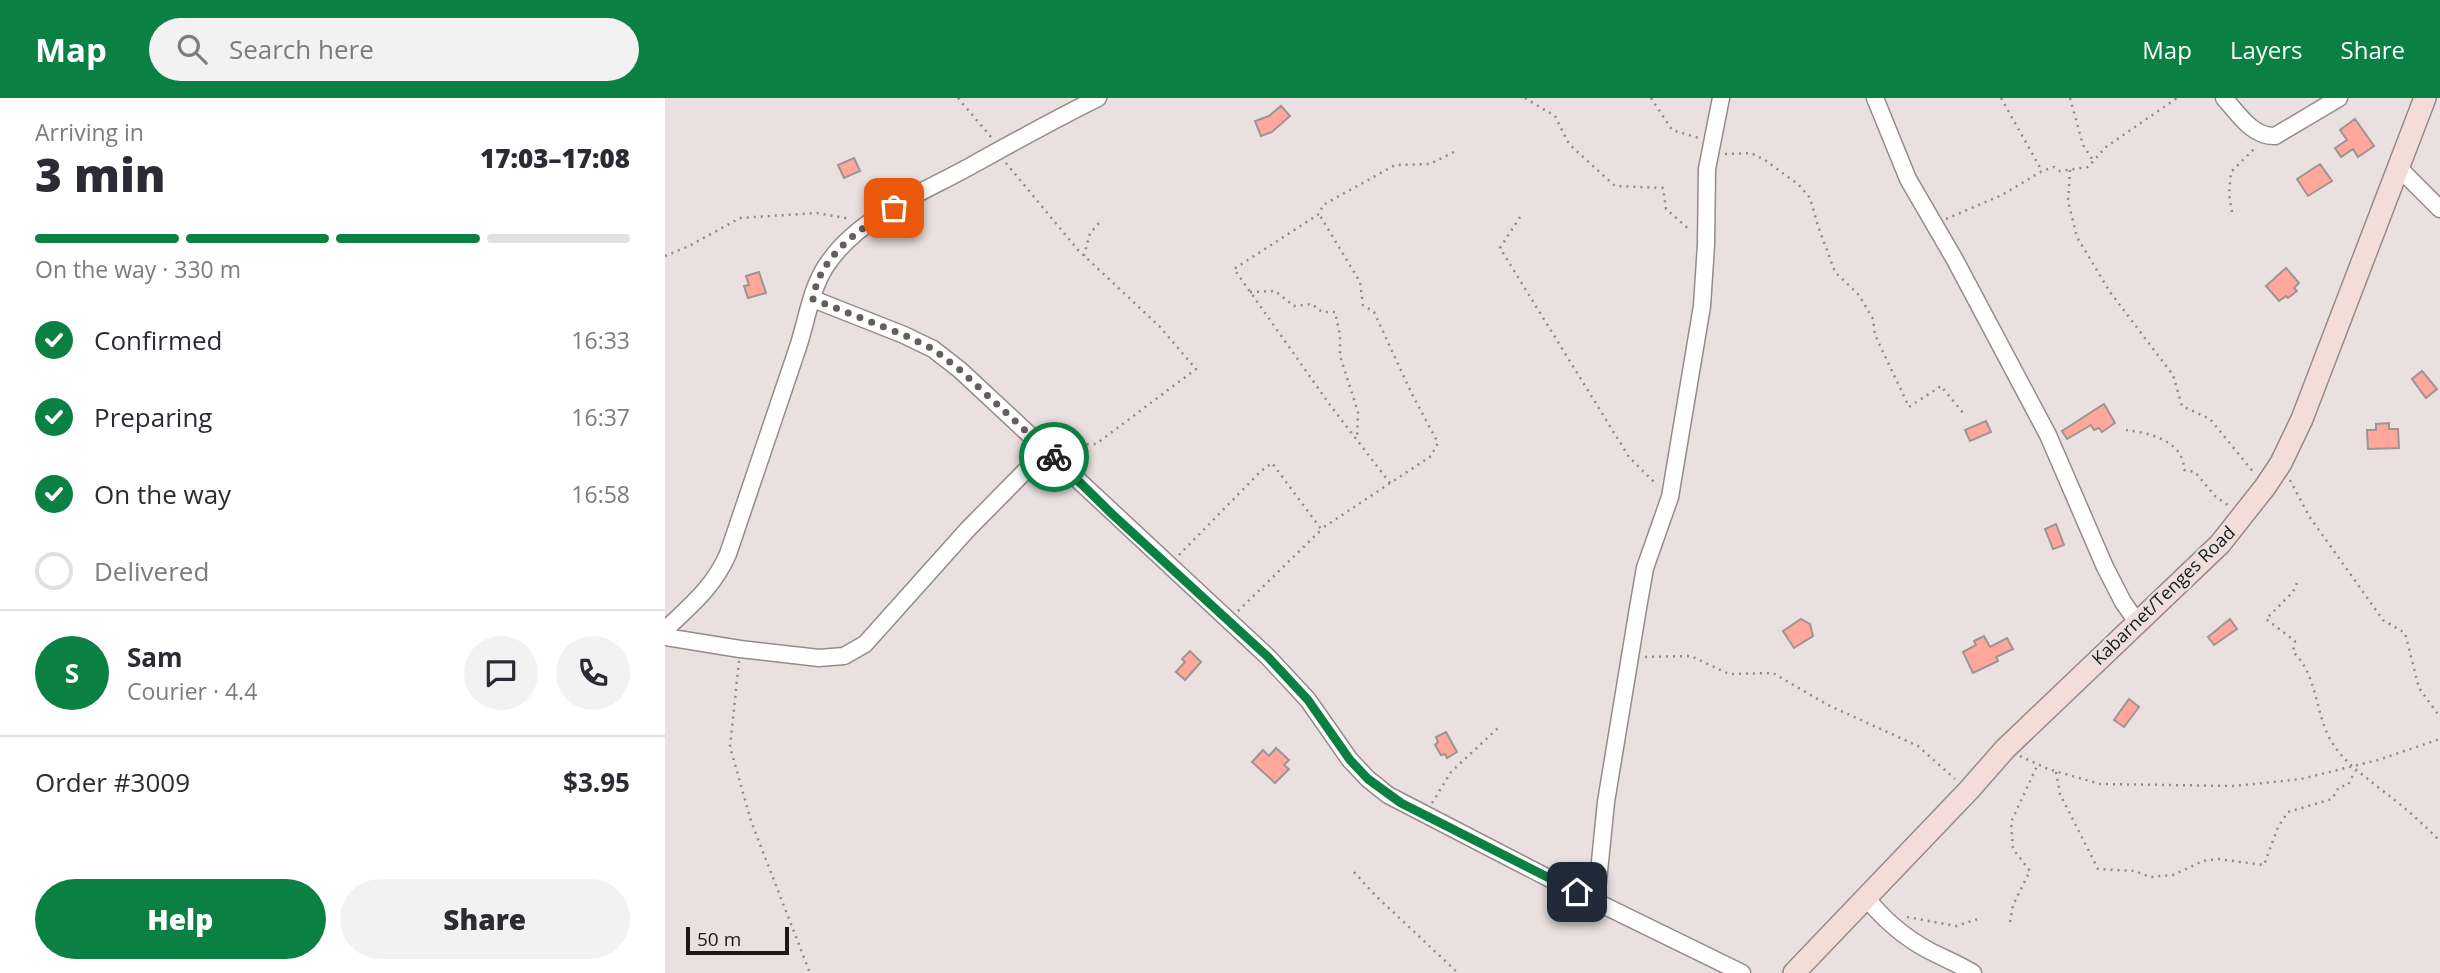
<!DOCTYPE html>
<html lang="en">
<head>
<meta charset="utf-8">
<style>
  body { margin:0; font-family:"Open Sans",sans-serif; background:#f2f2f3; color:#2b2b33; height:100vh; display:flex; flex-direction:column; font-size:26px; white-space:nowrap }
  * { box-sizing:border-box; margin:0 }
  p { font-size:23px; color:#7c7c81 }
  .icon { flex:none; width:38px; height:38px; fill:none; stroke:currentColor; stroke-width:2; stroke-linecap:round; stroke-linejoin:round }
  .map { position:relative; flex:1; overflow:hidden }
  .panel { display:flex; flex-direction:column; background:#fff; width:665px }
  .panel>* { flex:none }
  .scale { position:absolute; left:21px; bottom:18px; width:103px; box-sizing:border-box; padding-left:7px; border:4px solid #1b1817; border-top:0; font-size:19px; line-height:24px; white-space:nowrap; color:#1b1817; -webkit-text-stroke:5px #eae0df; paint-order:stroke }
  .pin { position:absolute; display:grid; place-items:center; width:60px; height:60px; color:#fff; margin:-30px; border-radius:14px; box-shadow:0 4px 10px #0006 }
  .courier { position:absolute; display:grid; place-items:center; width:70px; height:70px; margin:-35px; border:5px solid #0b8043; border-radius:50%; background:#fff; color:#222; box-shadow:0 2px 9px #0007 }
  .head em { font-style:normal; font-weight:800 }
  .head div { display:flex; flex-direction:column-reverse }
  .head { display:flex; align-items:center; justify-content:space-between; height:119px; padding:0 35px }
  h1 { font-size:46px; font-weight:800; line-height:52px }
  .bar { display:grid; grid-template-columns:repeat(4,1fr); gap:10px 7px; align-content:center; height:84px; padding:0 35px }
  .bar i { height:9px; border-radius:5px; background:#e1e1e2 }
  .bar .on { background:#0b8043 }
  .bar p { grid-column:span 4 }
  .line { display:flex; align-items:center; gap:18px; padding:0 35px; border-top:2px solid #e1e1e2 }
  .line div { flex:1 }
  .round { display:grid; place-items:center; flex:none; width:74px; height:74px; border-radius:37px; background:#f2f2f3 }
  ol { padding:0 35px; list-style:none }
  li { display:flex; align-items:center; gap:21px; height:77px }
  li p { margin-inline-start:auto }
  li .icon { padding:7px; border-radius:50%; background:#0b8043; color:#fff; stroke-width:4 }
  li:last-child { color:#7c7c81 }
  li i { width:38px; height:38px; border:4px solid #e1e1e2; border-radius:50% }
  .button { display:flex; gap:14px; margin-top:auto; padding:14px 35px }
  .button a { flex:1; height:80px; border-radius:42px; background:#0b8043; color:#fff; font-size:28px; font-weight:800; line-height:80px; text-align:center }
  .button a+a { background:#f2f2f3; color:#2b2b33 }
  header { display:flex; align-items:center; gap:42px; box-sizing:border-box; height:98px; padding:0 35px; background:#0b8043; color:#fff }
  header strong { font-size:33px }
  nav { display:flex; gap:38px; margin-inline-start:auto; font-size:24px }
  .search { width:490px; height:63px; background:#f2f2f3; display:flex; align-items:center; gap:18px; box-sizing:border-box; padding:0 24px; border-radius:38px; color:#7c7c81; font-size:26px }
  main { display:flex; flex:1; min-height:0 }
  .map>svg:first-child { display:block }
  .building { fill:#ffa79a; stroke:#9d9593; stroke-width:2 }
  .lines { fill:none; stroke-linecap:round; stroke-linejoin:round }
  .street-casing { stroke:#948c8a; stroke-width:19 }
  .secondary-casing { stroke:#948c8a; stroke-width:24 }
  .path { stroke:#908a89; stroke-width:2.5; stroke-dasharray:2 5; stroke-linecap:butt }
  .street { stroke:#fff; stroke-width:16 }
  .secondary { stroke:#f4dcd8; stroke-width:21 }
  .done { stroke:#635e5d; stroke-width:7; stroke-dasharray:0 12.6 }
  .route { stroke:#0b8043; stroke-width:9 }
  .labels { text-anchor:middle; dominant-baseline:central; stroke-width:5; stroke-linejoin:round; paint-order:stroke }
  .street-label { font-size:18px; fill:#1b1817; stroke:#eae0df }
</style>
</head>
<body>
<header>
<strong>Map</strong>
<div class="search"><svg class="icon" aria-label="search" viewBox="0 0 24 24"><circle cx="10" cy="10" r="6"/><path d="M15 15l6 6"/></svg>Search here</div>
<nav><a>Map</a><a>Layers</a><a>Share</a></nav>
</header>
<main>
<section class="panel">
<div class="head"><div><h1>3 min</h1><p>Arriving in</p></div><em>17:03–17:08</em></div>
<div class="bar"><i class="on"></i><i class="on"></i><i class="on"></i><i></i><p>On the way · 330 m</p></div>
<ol>
<li><svg class="icon" aria-label="check" viewBox="0 0 24 24"><path d="M5 12l5 5 9-10"/></svg>Confirmed<p>16:33</p></li>
<li><svg class="icon" aria-label="check" viewBox="0 0 24 24"><path d="M5 12l5 5 9-10"/></svg>Preparing<p>16:37</p></li>
<li><svg class="icon" aria-label="check" viewBox="0 0 24 24"><path d="M5 12l5 5 9-10"/></svg>On the way<p>16:58</p></li>
<li><i></i>Delivered</li>
</ol>
<div class="line" style="height:126px"><b class="round" style="background:#0b8043;color:#fff">S</b><div><b>Sam</b><p>Courier · 4.4</p></div><a class="round"><svg class="icon" aria-label="chat" viewBox="0 0 24 24"><path d="M4 5h16v11H9l-5 4z"/></svg></a><a class="round"><svg class="icon" aria-label="phone" viewBox="0 0 24 24"><path d="M5 4h4l2 5-3 2q2 4 5 5l2-3 5 2v4C11 20 4 13 5 4z"/></svg></a></div>
<div class="line" style="height:91px"><div>Order #3009</div><b>$3.95</b></div>
<div class="button"><a>Help</a><a>Share</a></div>
</section>
<div class="map">
<svg width="1775" height="875" viewBox="0 0 1775 875">
  <rect width="100%" height="100%" fill="#eae0df"/>
  <path class="building" d="M616,8l9,10 -18,16 -11,4 -6,-15 14,-5z
    M1690,21l19,27 -16,11 -5,-8 -12,8 -6,-9 12,-8 -7,-10z
    M189,60l6,13 -16,7 -6,-13z
    M1655,66l12,17 -24,15 -11,-17z
    M1621,170l13,15 -5,5 3,3 -9,7 -2,-2 -7,5 -13,-15z
    M94,174l7,21 -18,5 -4,-12 5,-1 -3,-9z
    M1757,273l15,18 -11,9 -14,-19z
    M1439,306l11,19 -13,9 -3,-4 -5,2 -3,-5 -24,14 -5,-8z
    M1321,323l5,11 -21,9 -5,-11z
    M1724,325v6h9l1,19 -31,1 -1,-19h9v-6z
    M1391,426l8,21 -11,4 -8,-20z
    M1136,521l9,5 3,12 -19,12 -11,-17z
    M1565,521l7,10 -23,16 -6,-8z
    M1319,538l6,11 17,-9 6,11 -17,8 2,4 -25,12 -10,-21 13,-7 -2,-4z
    M525,553l11,11 -16,18 -9,-8 9,-10 -3,-3z
    M1464,601l10,8 -15,20 -10,-7z
    M781,634l11,20 -10,6 -2,-4 -4,1 -6,-10 3,-3 -2,-5z
    M611,650l13,12 -5,5 5,4 -14,14 -23,-21 11,-12 6,6z"/>
  <g class="lines">
    <defs>
      <path id="street" d="M1210,0l33,81 47,81 93,175 57,132 18,35 14,20
        M1559,0c14,15 28,39 51,38l64,-38
        M1733,69l42,42
        M148,201l91,36 29,14 27,21 308,287 40,43 42,60 18,19 20,16 170,88 184,90
        M0,532c26,-25 48,-42 63,-76 24,-69 47,-138 70,-207 10,-30 13,-63 33,-88 33,-45 98,-69 145,-96 40,-22 81,-45 122,-65
        M0,539l75,12 79,9 25,-2 21,-12 103,-115 78,-79
        M1200,798c17,22 39,41 63,54 15,8 31,14 45,23
        M931,803l10,-99 32,-194 7,-40 25,-71 32,-191 4,-61 1,-76 14,-71"/>
      <path id="secondary" d="M1129,875l175,-183 36,-41 215,-205 45,-57 16,-24 21,-44 123,-321"/>
    </defs>
    <use href="#street" class="street-casing"/>
    <use href="#secondary" class="secondary-casing"/>
    <path class="path" d="M293,0l33,39
      M860,0l30,18 14,28 46,42 48,2 3,21 25,22
      M986,0l21,32 27,8
      M1336,0l41,73
      M1405,0l13,47 11,17
      M1060,56l26,-1 14,7 34,25 11,13 8,28 17,46 24,23 14,24 2,16 34,72 32,-21 23,28
      M341,65l72,87 82,77 36,42 -100,75 -35,1
      M1405,72l-2,31 9,36 33,55 63,83 9,31 28,13 45,55
      M1567,114l-3,-18 2,-22 26,-26
      M855,119l-20,31 129,209 28,28
      M1281,121l56,-24 40,-24 12,-4 6,4 28,-4 18,-20 71,-49
      M0,158l24,-10 51,-28 77,-5 34,6
      M419,158l6,-23 9,-10
      M585,194l25,-1 19,15 18,-2 10,8h13l5,23v21l18,56 -1,27
      M1461,332c24,3 58,11 58,40l11,2 20,24 14,10
      M1625,382l19,36 74,104 22,13 14,55 21,29
      M725,385l-60,-78 -96,-136 85,-55 4,-9 72,-40 35,-1 28,-14
      M514,457l82,-84 11,-8 49,66 110,-73 7,-13 -27,-51 -37,-80 -11,-7 -3,-23 -41,-68
      M1632,485l-4,9 -27,27 29,22 -2,11c26,24 21,63 40,92 13,20 28,29 46,44 22,16 42,34 61,53
      M573,513l83,-81
      M980,559l46,-1 38,18 44,-1 55,32 90,41 37,33
      M74,563l-9,86 21,74 59,152
      M1355,658l28,13 52,15 135,2 66,-7 77,-19 62,-21
      M1391,674l4,22 38,75 37,2 15,6 23,-2 30,-14 15,-2 46,6 14,-38 10,-15 44,-13 7,-12 9,-2 7,-14
      M767,705l19,-31 47,-44
      M689,774l21,23 83,78
      M1242,819l49,9 22,-7
      M1345,824l3,-17 17,-34 -17,-22 -2,-27 27,-58"/>
    <use href="#street" class="street"/>
    <use href="#secondary" class="secondary"/>
  </g>
  <g class="lines">
    <path class="done" d="M229,110c-35,21 -75,49 -81,91l91,36 29,14 27,21 94,87"/>
    <path class="route" d="M389,359l58,57 156,143 40,43 42,60 18,19 33,24 176,89"/>
  </g>
  <g class="labels">
    <g class="street-label">
      <text transform="translate(1498 497) rotate(-44)">Kabarnet/Tenges Road</text>
    </g>
  </g>
</svg>
<div class="scale">50 m</div>
<div class="pin" style="left:229px;top:110px;background:#ea580c"><svg class="icon" aria-label="bag" viewBox="0 0 24 24"><path d="M5 8h14l-1 12H6zM9 8a3 3 0 0 1 6 0"/></svg></div>
<div class="pin" style="left:912px;top:794px;background:#1f2937"><svg class="icon" aria-label="home" viewBox="0 0 24 24"><path d="M3 11l9-7 9 7M6 9v11h12V9"/></svg></div>
<div class="courier" style="left:389px;top:359px"><svg class="icon" aria-label="bike" viewBox="0 0 24 24"><circle cx="6" cy="16" r="4"/><circle cx="18" cy="16" r="4"/><path d="M6 16l4-8h5l3 8M10 8l3 8H6M13 5h3"/></svg></div>
</div>
</main>
</body>
</html>
